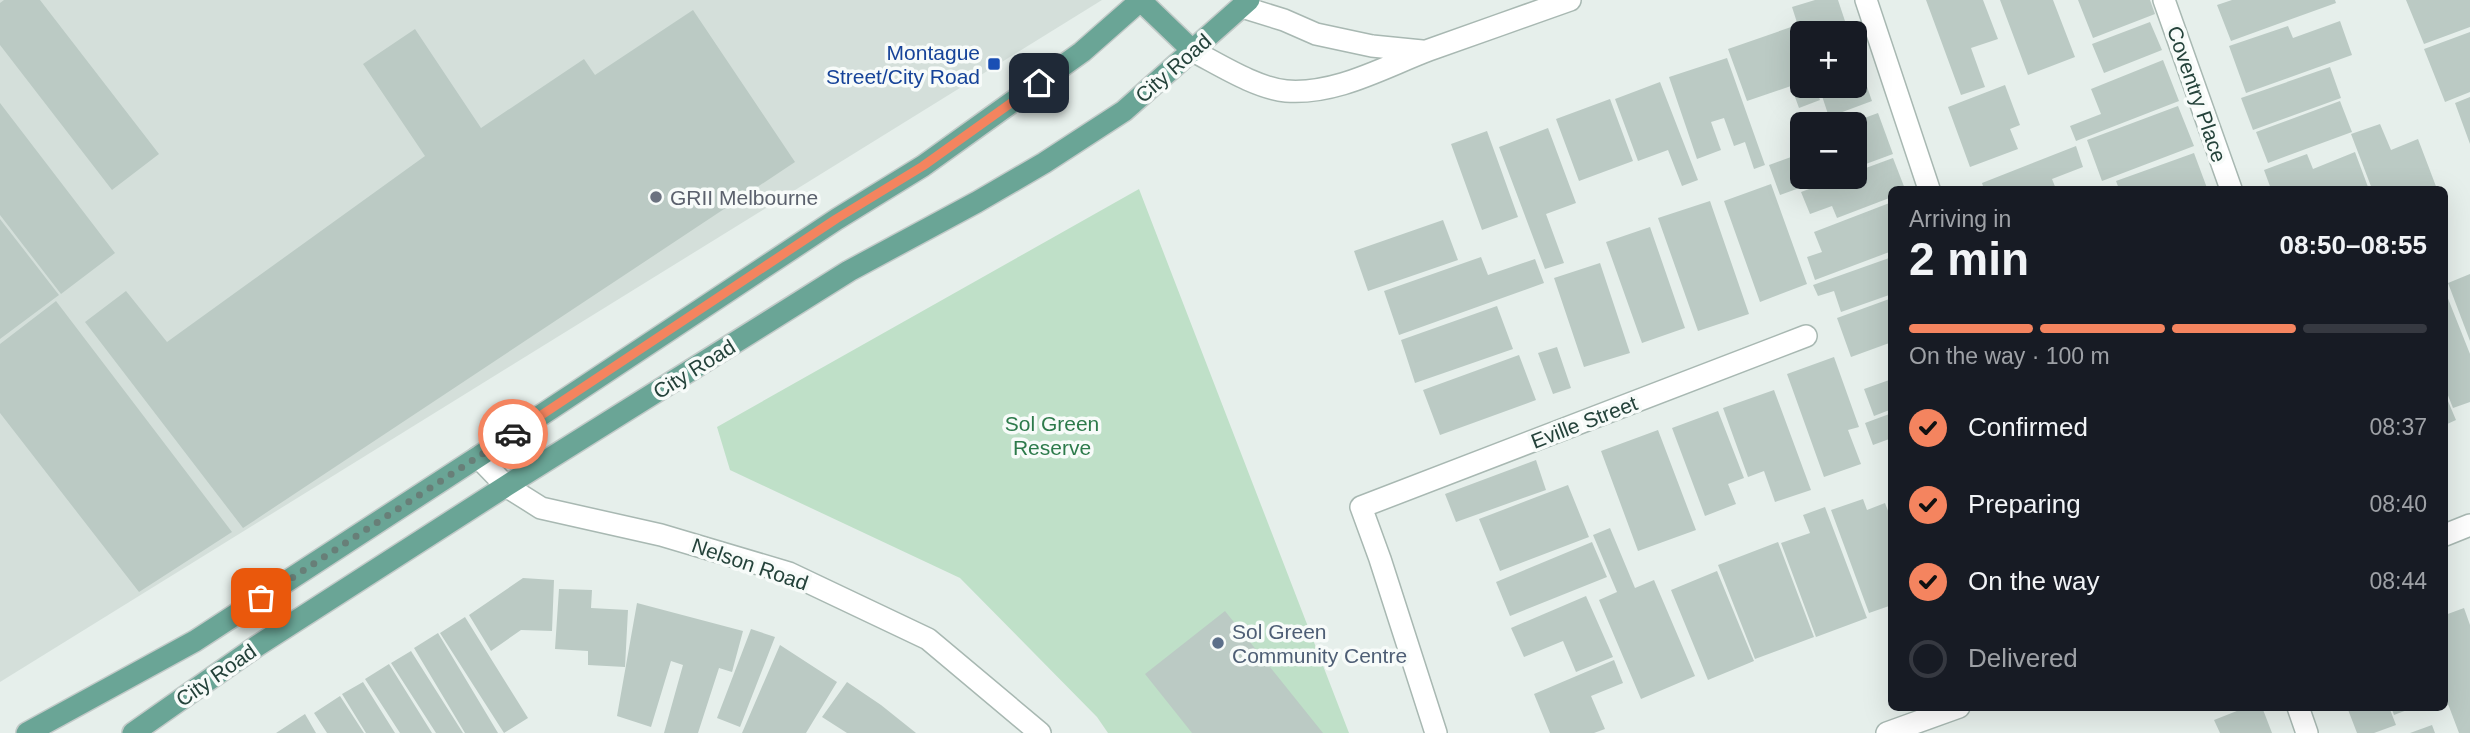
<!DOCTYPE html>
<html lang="en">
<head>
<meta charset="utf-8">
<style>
  body { margin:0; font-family:Arial,sans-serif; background:#20242c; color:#f1f3f6; height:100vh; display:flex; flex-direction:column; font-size:26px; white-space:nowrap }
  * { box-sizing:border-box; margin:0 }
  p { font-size:23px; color:#9ea1a6 }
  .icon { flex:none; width:38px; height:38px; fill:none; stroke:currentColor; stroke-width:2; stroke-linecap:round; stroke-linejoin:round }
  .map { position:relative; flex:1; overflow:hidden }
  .sheet { position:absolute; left:1888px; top:186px; width:560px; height:525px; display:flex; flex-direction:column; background:#171b24; border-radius:10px; box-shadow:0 7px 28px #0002 }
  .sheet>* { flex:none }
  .fabs { position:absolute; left:1790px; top:21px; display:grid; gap:14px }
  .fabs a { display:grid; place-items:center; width:77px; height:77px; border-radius:10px; background:#171b24; box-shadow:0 7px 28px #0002; font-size:35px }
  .pin { position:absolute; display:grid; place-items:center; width:60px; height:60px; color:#fff; margin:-30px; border-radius:14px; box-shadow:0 4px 10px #0006 }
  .courier { position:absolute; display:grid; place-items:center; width:70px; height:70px; margin:-35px; border:5px solid #f4845f; border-radius:50%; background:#fff; color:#222; box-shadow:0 2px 9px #0007 }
  .headline em { font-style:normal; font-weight:700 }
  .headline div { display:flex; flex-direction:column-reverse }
  .headline { display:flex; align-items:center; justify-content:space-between; height:119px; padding:0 21px }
  h1 { font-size:46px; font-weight:700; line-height:52px }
  .bar { display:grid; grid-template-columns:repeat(4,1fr); gap:10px 7px; align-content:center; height:84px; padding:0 21px }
  .bar i { height:9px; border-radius:5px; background:#363941 }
  .bar .selected { background:#f4845f }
  .bar p { grid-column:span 4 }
  ol { padding:0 21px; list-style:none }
  li { display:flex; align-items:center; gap:21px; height:77px }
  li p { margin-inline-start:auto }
  li .icon { padding:7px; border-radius:50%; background:#f4845f; color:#111; stroke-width:4 }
  li:last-child { color:#9ea1a6 }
  li i { width:38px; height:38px; border:4px solid #363941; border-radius:50% }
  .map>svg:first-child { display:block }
  .built { fill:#d4dfda }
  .green { fill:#bfe0c8 }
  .building { fill:#bbcac4 }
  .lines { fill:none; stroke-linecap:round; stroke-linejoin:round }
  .minor-casing { stroke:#a8b8b2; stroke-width:24 }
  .tertiary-casing { stroke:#a8b8b2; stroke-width:24 }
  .primary-casing { stroke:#c2cac8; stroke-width:24 }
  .minor { stroke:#fff; stroke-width:21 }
  .tertiary { stroke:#fff; stroke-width:21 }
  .primary { stroke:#6aa596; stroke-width:21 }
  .done { stroke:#687f78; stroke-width:7; stroke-dasharray:0 12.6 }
  .route { stroke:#f4845f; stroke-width:9 }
  .transit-dot { fill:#1a4fb4; stroke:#f7fbf9; stroke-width:2.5 }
  .worship-dot { fill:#6b7280; stroke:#f7fbf9; stroke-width:2.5 }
  .service-dot { fill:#5c6f8a; stroke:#f7fbf9; stroke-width:2.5 }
  .labels { text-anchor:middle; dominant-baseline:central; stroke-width:7; stroke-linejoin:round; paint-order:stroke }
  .transit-label { font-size:21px; fill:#164399; stroke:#f7fbf9; text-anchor:end }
  .street-label { font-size:21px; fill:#24423a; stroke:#f7fbf9 }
  .worship-label { font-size:21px; fill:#5b616d; stroke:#f7fbf9; text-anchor:start }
  .park-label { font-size:21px; fill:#2d7a4b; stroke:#f7fbf9 }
  .service-label { font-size:21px; fill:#4e5e75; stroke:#f7fbf9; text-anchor:start }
</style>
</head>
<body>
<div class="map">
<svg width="2470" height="733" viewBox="0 0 2470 733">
  <rect width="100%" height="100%" fill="#e6efeb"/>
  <path class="built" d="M0,0h1102l-1102,682z"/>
  <path class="green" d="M1139,189l210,544h-241l-11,-16 -137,-139 -230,-108 -13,-43z"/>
  <path class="building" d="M4,0h36l119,154 -47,36 -112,-145v-42z
    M1815,0h23l11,33h-47v5l-10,-31z
    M1926,0h57l15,39 -27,9 14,39 -24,8z
    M2000,0h53l22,57 -47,18z
    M2078,0h72l5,14 -62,24z
    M2232,0h103l1,3 -105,38 -14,-36z
    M2406,0h64v27l-46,17z
    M693,10l102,152 -552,366 -158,-206 41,-31 41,51 258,-186 -62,-92 52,-35 66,99 103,-69 11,16z
    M2340,21l12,34 -106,38 -17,-47 59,-20 5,12z
    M2150,22l12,28 -58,23 -12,-29z
    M1794,26l8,25v35h13l5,14 -21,8 -8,-22 -44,15 -19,-52z
    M2470,32v60l-25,10 -21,-53z
    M1727,58l38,107 -11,4 -9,-27 -11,4 -10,-28 -13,4 10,28 -24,9 -28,-82z
    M2163,60l16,41 -103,40 -6,-15 31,-12 -10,-25z
    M2330,67l11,31 -88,32 -12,-32z
    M1865,81l7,20 -43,16 -7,-21z
    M1660,82l38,98 -16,6 -14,-36 -30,11 -23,-62z
    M2005,85l15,40 -10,4 8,20 -48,18 -22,-60z
    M1817,86h16l1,3 -14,5z
    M2470,97v47l-15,-41z
    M1610,99l23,62 -54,20 -23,-62z
    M2340,101l12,31 -84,31 -12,-31z
    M0,103l115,150 -54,41 -61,-79z
    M2178,106l16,40 -92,35 -15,-41z
    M1878,113l15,41 -38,14v-44h-7z
    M2380,124l11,26 27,-11 19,50h-65l-21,-55z
    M1548,128l28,75 -30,11 18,49 -19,6 -46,-122z
    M1487,131l31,86 -36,13 -31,-86z
    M2076,146l7,21 -31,12 4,10h-72l-2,-6z
    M2355,152l13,35 -6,2h-91l-7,-19 43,-16 6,15z
    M1802,153v24h28l-50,18 -11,-30z
    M2194,153l13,35 -88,1 -3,-8z
    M1893,158l12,31h-13v8l-55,21 -5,-12 -22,8 -9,-22 41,-15h13v-5z
    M1771,184l36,100 -47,18 -36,-101z
    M1710,201l39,113 -51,17 -40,-113z
    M1892,202v49l-77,29 -8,-23 15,-5 -8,-20z
    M0,219l59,76 -59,44z
    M1443,220l15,40 -90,31 -14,-40z
    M1650,227l35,101 -43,15 -36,-101z
    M1481,257l7,18 47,-16 9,24 -145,52 -15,-44z
    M1892,257v37l-51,18 -7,-21 -16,5 -5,-11z
    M1600,263l30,90 -46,14 -30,-89z
    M2470,274v67l-22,-58z
    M2445,291l25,63v48l-17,6 -8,-20z
    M1892,298v44l-41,15 -14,-39z
    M56,301l176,231 -93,60 -139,-179v-69z
    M1497,306l16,43 -98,34 -14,-43z
    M1557,347l14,41 -18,6 -15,-41z
    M1519,355l17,45 -96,35 -17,-45z
    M1834,357l25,70 -11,3 13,34 -37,13 -37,-103z
    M1892,379v30l-18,7 -10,-27z
    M1774,390l37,100 -36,12 -11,-31 -16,6 -25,-69z
    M2445,394l11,26 -11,5z
    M1718,411l26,67 -16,6 8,20 -31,12 -33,-88z
    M1892,413v25l-19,7 -8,-22z
    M1658,430l38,100 -58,21 -37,-100z
    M1536,460l10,30 -90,32 -11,-28z
    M1568,485l21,52 -89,34 -21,-52z
    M1863,499l4,11 18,-7 7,18v84l-23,8 -38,-103z
    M1825,507l42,111 -51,19 -35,-94 29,-10 -7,-18z
    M1610,528l25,60 19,-8 41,96 -54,23 -42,-99 18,-8 -24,-57z
    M1592,542l15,35 -97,39 -14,-34z
    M1778,542l36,95 -59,22 -37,-94z
    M1717,571l37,90 -46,19 -37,-90z
    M523,578l31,2 -2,51 -31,-1 -30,21 -22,-36z
    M559,589l33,1 -1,18 37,2 -3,57 -37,-2v-14l-33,-2z
    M1586,596l27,61 -37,15 -13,-31 -39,16 -13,-29z
    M637,603l106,28 -11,41 -13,-4 -21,65h-34l19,-68 -12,-4 -20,66 -34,-11z
    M2464,608l6,17v108h-11l-14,-37v-81z
    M1225,611l98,122h-131l-47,-59z
    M465,617l63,101 -24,15 -64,-100z
    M751,629l24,8 -35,90 -23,-9z
    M438,633l60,100h-33l-51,-85z
    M780,645l57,37 -31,51h-64z
    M411,651l52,82h-27l-45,-70z
    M1614,660l9,23 -32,13 14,33 -11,4h-44l-16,-39z
    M389,664l43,69h-32l-35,-54z
    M363,682l32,51h-29l-24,-39z
    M847,682l34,23 35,28h-69l-25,-16z
    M340,696l24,37h-37l-13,-20z
    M2247,707h15l10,26h-52l-6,-13z
    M2347,707h42l7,18 -22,8h-17z
    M2391,707h24l-21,8z
    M305,714l11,19h-40z
    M2432,725l3,8h-25z"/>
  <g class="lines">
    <defs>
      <path id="minor" d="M1866,0l63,189
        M2164,0l67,189
        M478,457l28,29 35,22 120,27 128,38 139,66 112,94
        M2445,535l25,-10
        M2298,707l9,26
        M1436,733l-56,-174 -19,-52 445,-171
        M1887,733l72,-26"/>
      <path id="tertiary" d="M1242,7l42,13 32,14 56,12 50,5
        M1193,51c27,14 63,37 93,40 50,4 98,-24 143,-41 47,-17 94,-33 141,-50"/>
      <path id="primary" d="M1140,0l53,51
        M27,733l168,-92 283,-184 359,-238 86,-53 159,-114 59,-52
        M133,733l124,-87 249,-160 343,-215 128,-69 67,-39 80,-52 125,-111"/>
    </defs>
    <use href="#minor" class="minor-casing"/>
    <use href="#tertiary" class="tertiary-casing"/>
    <use href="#primary" class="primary-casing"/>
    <use href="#minor" class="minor"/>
    <use href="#tertiary" class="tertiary"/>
    <use href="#primary" class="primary"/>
  </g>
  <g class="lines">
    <path class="done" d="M261,598l252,-164"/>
    <path class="route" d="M513,434l323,-215 87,-53 116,-83"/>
  </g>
  <rect class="transit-dot" x="987" y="57" width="14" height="14" rx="3.5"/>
  <circle class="worship-dot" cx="656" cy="197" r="7"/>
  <circle class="service-dot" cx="1218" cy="643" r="7"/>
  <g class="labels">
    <g class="transit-label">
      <text x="980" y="52">Montague<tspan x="980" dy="24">Street/City Road</tspan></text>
    </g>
    <g class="street-label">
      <text transform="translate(1173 68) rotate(-41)">City Road</text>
      <text transform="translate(2197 94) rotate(71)">Coventry Place</text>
      <text transform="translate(694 369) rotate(-32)">City Road</text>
      <text transform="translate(1584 422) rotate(-21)">Eville Street</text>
      <text transform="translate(750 564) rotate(19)">Nelson Road</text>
      <text transform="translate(216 675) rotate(-35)">City Road</text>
    </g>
    <g class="worship-label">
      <text x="670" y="197">GRII Melbourne</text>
    </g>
    <g class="park-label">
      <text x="1052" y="423">Sol Green<tspan x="1052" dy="24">Reserve</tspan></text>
    </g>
    <g class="service-label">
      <text x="1232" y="631">Sol Green<tspan x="1232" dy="24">Community Centre</tspan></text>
    </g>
  </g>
</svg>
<div class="fabs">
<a>+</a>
<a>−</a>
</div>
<div class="pin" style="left:261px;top:598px;background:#ea580c"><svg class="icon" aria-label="bag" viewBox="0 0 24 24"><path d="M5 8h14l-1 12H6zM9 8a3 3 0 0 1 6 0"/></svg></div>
<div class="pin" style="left:1039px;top:83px;background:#1f2937"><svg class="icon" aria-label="home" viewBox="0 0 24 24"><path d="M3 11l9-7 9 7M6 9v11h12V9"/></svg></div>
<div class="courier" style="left:513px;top:434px"><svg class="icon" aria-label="car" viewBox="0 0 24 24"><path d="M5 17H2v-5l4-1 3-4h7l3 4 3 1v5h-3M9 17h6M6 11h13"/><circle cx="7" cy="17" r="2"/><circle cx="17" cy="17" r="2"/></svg></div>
<section class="sheet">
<div class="headline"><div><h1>2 min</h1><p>Arriving in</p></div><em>08:50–08:55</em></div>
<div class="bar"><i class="selected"></i><i class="selected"></i><i class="selected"></i><i></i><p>On the way · 100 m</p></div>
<ol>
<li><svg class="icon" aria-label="check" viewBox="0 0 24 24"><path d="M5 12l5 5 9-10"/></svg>Confirmed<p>08:37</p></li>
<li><svg class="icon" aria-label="check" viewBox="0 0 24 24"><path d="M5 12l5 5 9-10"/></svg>Preparing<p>08:40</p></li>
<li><svg class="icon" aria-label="check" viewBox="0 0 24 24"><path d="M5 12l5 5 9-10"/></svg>On the way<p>08:44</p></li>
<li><i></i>Delivered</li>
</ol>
</section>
</div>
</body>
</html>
